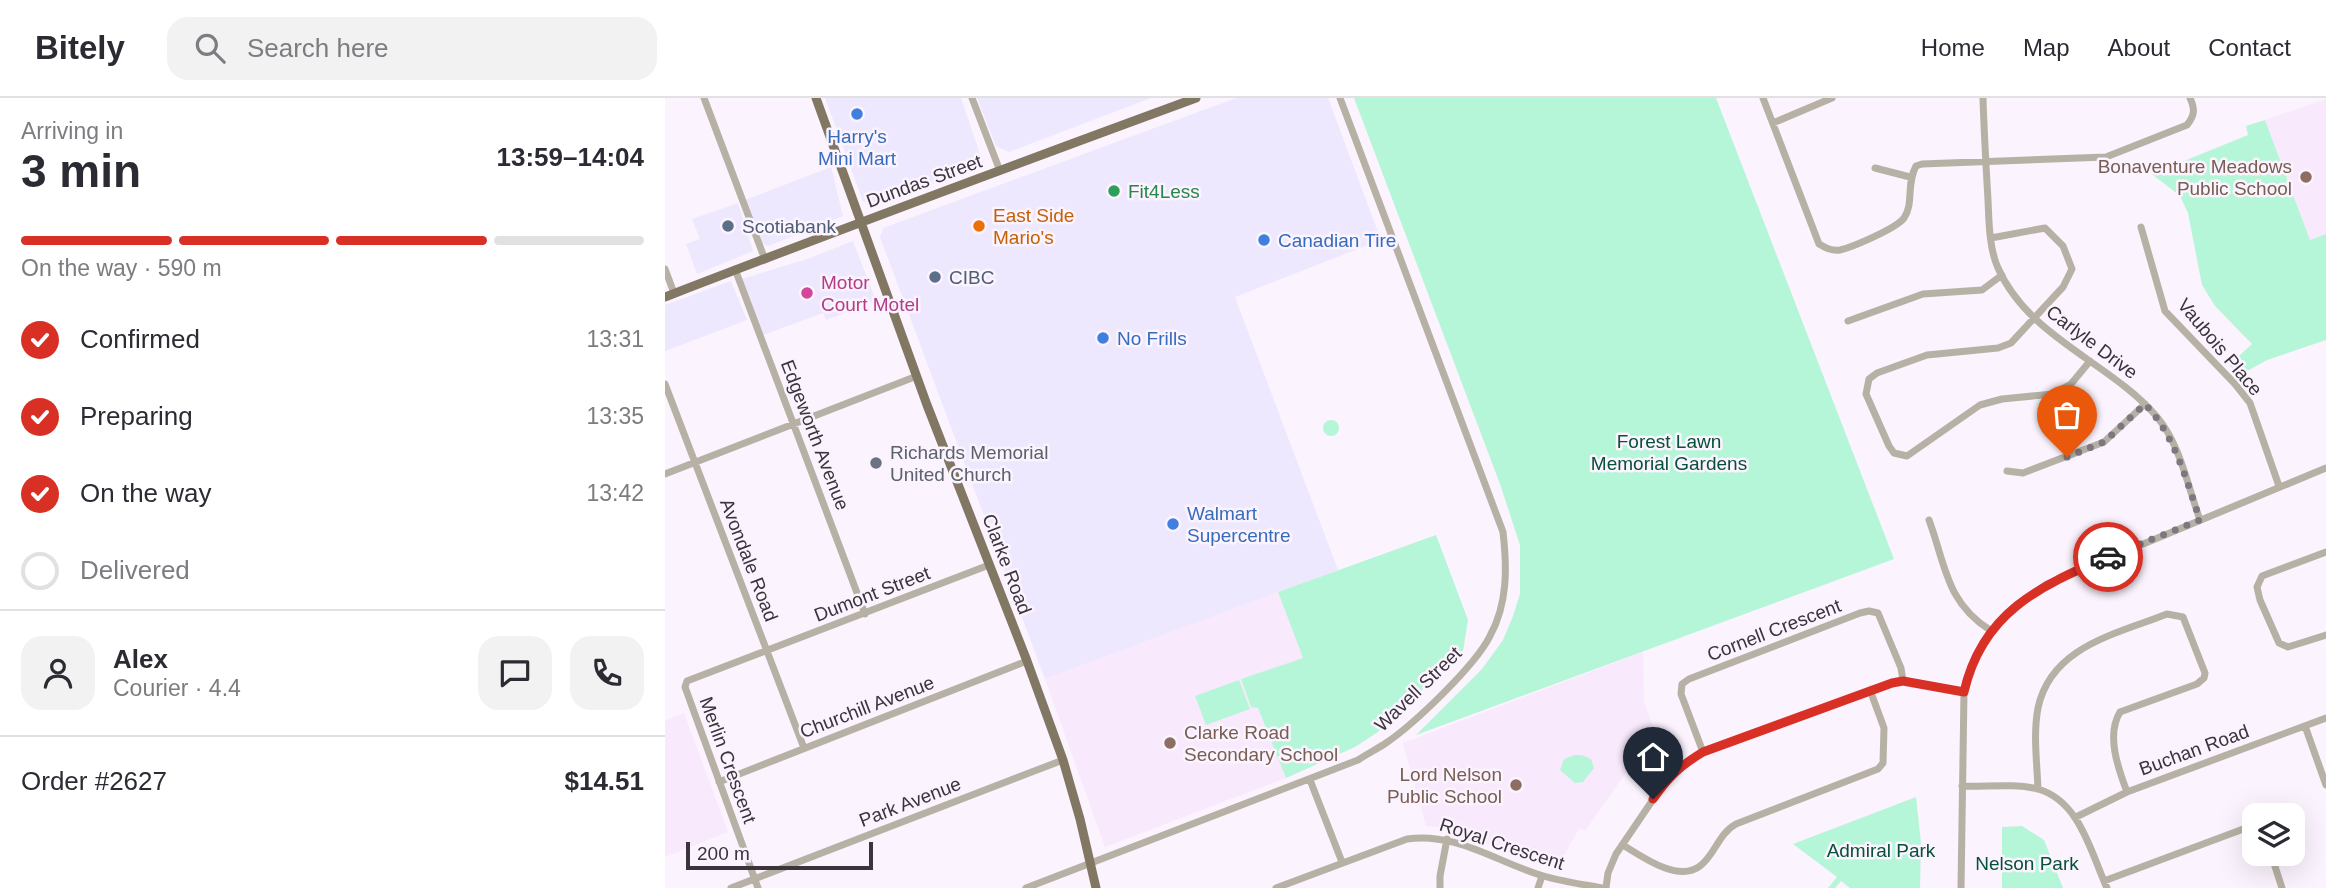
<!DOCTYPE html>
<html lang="en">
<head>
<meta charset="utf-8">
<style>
  body { margin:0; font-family:Helvetica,sans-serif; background:#f2f2f3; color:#2b2b33; height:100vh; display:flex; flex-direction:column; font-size:26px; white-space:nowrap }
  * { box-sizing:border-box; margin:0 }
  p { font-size:23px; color:#7c7c81 }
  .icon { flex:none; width:38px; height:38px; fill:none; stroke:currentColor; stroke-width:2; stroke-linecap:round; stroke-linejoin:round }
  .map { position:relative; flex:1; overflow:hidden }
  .panel { display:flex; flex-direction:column; background:#fff; width:665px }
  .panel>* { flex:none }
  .controls { position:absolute; left:1577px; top:705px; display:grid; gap:14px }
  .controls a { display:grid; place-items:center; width:63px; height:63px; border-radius:14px; background:#fff; box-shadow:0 7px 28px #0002; font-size:35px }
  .scale { position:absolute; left:21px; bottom:18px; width:187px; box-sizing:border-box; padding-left:7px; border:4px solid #3b343d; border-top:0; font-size:19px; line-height:24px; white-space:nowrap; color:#3b343d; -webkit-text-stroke:5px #fbf3fd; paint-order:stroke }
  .pin { position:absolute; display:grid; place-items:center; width:60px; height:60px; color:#fff; margin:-72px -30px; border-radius:50% 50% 50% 0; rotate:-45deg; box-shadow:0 0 7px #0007 }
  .pin .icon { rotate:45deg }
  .courier { position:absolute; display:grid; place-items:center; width:70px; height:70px; margin:-35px; border:5px solid #d93025; border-radius:50%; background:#fff; color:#222; box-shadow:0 2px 9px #0007 }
  .summary em { font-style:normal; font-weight:700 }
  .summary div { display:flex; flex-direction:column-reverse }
  .summary { display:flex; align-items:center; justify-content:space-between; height:119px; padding:0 21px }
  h1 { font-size:46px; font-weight:700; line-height:52px }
  .bar { display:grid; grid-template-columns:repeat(4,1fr); gap:10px 7px; align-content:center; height:84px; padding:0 21px }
  .bar i { height:9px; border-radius:5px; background:#e1e1e2 }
  .bar .active { background:#d93025 }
  .bar p { grid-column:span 4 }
  .line { display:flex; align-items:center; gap:18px; padding:0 21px; border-top:2px solid #e1e1e2 }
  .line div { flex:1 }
  .round { display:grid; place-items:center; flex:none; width:74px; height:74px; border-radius:21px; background:#f2f2f3 }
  ol { padding:0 21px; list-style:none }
  li { display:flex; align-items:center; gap:21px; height:77px }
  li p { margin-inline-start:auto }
  li .icon { padding:7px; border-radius:50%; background:#d93025; color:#fff; stroke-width:4 }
  li:last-child { color:#7c7c81 }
  li i { width:38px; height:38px; border:4px solid #e1e1e2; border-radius:50% }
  header { display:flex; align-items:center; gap:42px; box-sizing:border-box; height:98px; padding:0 35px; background:#fff; border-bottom:2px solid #e1e1e2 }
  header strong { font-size:33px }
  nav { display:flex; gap:38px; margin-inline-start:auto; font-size:24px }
  .search { width:490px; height:63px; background:#f2f2f3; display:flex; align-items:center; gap:18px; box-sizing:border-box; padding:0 24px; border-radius:21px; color:#7c7c81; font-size:26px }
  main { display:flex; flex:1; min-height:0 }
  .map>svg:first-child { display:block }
  .commercial { fill:#ede8fe }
  .built { fill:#f8e9fc }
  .green { fill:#b5f6d8 }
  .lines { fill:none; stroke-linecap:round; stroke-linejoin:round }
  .minor { stroke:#b7b1a5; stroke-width:7 }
  .major { stroke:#827763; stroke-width:9 }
  .done { stroke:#7e7780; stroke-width:7; stroke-dasharray:0 12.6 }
  .route { stroke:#d93025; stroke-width:9 }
  .shop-dot { fill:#3f7fe0; stroke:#fbf3fd; stroke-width:2.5 }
  .education-dot { fill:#8d6e63; stroke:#fbf3fd; stroke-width:2.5 }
  .leisure-dot { fill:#2e9e5b; stroke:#fbf3fd; stroke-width:2.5 }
  .service-dot { fill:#5c6f8a; stroke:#fbf3fd; stroke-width:2.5 }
  .food-dot { fill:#e8710a; stroke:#fbf3fd; stroke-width:2.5 }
  .hotel-dot { fill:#d1479c; stroke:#fbf3fd; stroke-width:2.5 }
  .worship-dot { fill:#6b7280; stroke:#fbf3fd; stroke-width:2.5 }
  .labels { text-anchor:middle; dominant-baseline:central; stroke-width:5; stroke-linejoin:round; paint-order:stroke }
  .shop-label { font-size:19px; fill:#366cbe; stroke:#fbf3fd; text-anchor:start }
  .education-label { font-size:19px; fill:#785e54; stroke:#fbf3fd; text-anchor:end }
  .street-label { font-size:19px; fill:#3b343d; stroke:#fbf3fd }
  .leisure-label { font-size:19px; fill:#27864d; stroke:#fbf3fd; text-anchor:start }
  .food-label { font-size:19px; fill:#c56008; stroke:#fbf3fd; text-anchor:start }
  .service-label { font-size:19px; fill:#4e5e75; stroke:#fbf3fd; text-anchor:start }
  .hotel-label { font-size:19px; fill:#b23c85; stroke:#fbf3fd; text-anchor:start }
  .park-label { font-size:19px; fill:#065139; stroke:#fbf3fd }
  .worship-label { font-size:19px; fill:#5b616d; stroke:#fbf3fd; text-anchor:start }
</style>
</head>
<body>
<header>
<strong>Bitely</strong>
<div class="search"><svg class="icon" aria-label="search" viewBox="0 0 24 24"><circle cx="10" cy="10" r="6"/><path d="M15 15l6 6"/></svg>Search here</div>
<nav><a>Home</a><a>Map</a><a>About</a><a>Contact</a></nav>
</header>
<main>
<section class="panel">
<div class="summary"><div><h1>3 min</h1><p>Arriving in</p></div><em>13:59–14:04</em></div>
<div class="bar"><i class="active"></i><i class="active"></i><i class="active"></i><i></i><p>On the way · 590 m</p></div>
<ol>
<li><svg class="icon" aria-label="check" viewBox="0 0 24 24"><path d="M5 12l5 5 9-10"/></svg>Confirmed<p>13:31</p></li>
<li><svg class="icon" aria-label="check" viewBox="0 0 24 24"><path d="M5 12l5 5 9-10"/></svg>Preparing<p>13:35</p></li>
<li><svg class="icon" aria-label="check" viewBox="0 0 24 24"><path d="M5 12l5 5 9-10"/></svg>On the way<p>13:42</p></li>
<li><i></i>Delivered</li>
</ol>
<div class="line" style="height:126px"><a class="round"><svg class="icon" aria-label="person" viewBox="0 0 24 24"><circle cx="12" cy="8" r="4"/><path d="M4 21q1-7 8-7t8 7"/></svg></a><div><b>Alex</b><p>Courier · 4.4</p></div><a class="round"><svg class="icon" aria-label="chat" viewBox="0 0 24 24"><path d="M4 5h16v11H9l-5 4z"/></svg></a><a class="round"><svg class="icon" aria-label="phone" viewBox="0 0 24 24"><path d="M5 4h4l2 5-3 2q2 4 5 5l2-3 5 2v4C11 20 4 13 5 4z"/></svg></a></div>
<div class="line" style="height:91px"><div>Order #2627</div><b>$14.51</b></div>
</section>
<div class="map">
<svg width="1661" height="790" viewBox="0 0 1661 790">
  <rect width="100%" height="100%" fill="#fbf3fd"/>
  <path class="commercial" d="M160,0h136l22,65 -108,42 -12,-4z
    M312,0h174l-142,54 -13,-6z
    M571,0h92l53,142 -146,57 103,273 -293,109 -165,-442 3,-9z
    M166,69l12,49 -75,30 -6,-3 -17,-43z
    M73,105l15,48 -56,23 -11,-30 14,-5 -8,-20z
    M188,143l23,60 -50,19 -3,-7 -60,22 -21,-56 65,-20z
    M66,183l16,39 -82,31v-46z"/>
  <path class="built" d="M1661,1v135l-16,6 -45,-120z
    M613,494l25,66 -62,21 10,27 7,1 28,71 -181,69 -60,-168z
    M978,554l1,50 11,29 -70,100 -6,-3 -23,42 -94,-36 -23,-7 -13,-1 -23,-83z
    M19,615l44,119 -63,25v-136z"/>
  <path class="green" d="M689,0h362l178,461 -478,176 66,-66 21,-29 10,-24 7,-22v-49l-20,-61z
    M1600,22l45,120 16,-6v106l-59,20 -27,15 -11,-10 23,-21 -37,-38 -13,-21 -14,-72 -8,-17 -28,-22 96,-39 -2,-9z
    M658 330a8 8 0 1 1 16 0a8 8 0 1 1-16 0Z
    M771,437l32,85 -5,31 -85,81 -23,15 -69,31 -28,-70 -7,-1 -10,-28 62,-21 -25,-66z
    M574,582l11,29 -44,16 -11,-29z
    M909,657h8l9,4 3,9 -11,14 -8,1 -15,-13 4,-11z
    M1251,699l5,46 -1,45h-70l-9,-7 -6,7h-7l9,-11 -44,-33z
    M1357,728l22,14 19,48h-61v-61z"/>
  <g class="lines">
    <path class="minor" d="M39,0l60,159
      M307,0l28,73
      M1098,0l56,146c7,4 12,7 21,6 13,-3 57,-22 64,-32 10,-14 2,-34 12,-52l6,-2 184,-7 81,-32c8,-10 8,-16 3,-27
      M1318,0c1,34 3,68 5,102 1,22 1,48 10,68 31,70 112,94 159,149 23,27 31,70 43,103
      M1108,25l59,-25
      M1210,70l35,9
      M1476,129l24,84 70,73 15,19 29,83
      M1326,140l54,-10 18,18 9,23 -9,18 -52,56 -13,5 -71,7 -50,18 -8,6 -3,15 23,52 5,7 13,3 73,-51 22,-6 51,-5 18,-10 19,-23
      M0,171l9,24
      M70,171l130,345
      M1183,223l75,-27 59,-4 20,-15
      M0,286l139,364
      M1342,373l16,2 81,-31 41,-38
      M0,376l252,-98
      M1264,422c17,46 17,82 61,110
      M1661,454l-64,24 -5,11 3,13 19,43 9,4 38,-12
      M1640,628l21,59
      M1038,654l-22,-58 1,-10 7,-5 171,-66 9,-2 9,2 23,55 2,13
      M645,682l32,82
      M54,684l308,-121
      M1297,688c24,1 53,-3 76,3 42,12 53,64 69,99
      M1373,691c-1,-26 -5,-55 0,-81 13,-62 79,-74 129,-94l16,3 22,56 -1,5 -7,6 -77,28c-14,23 -2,56 7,80
      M1411,719l51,-25 199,-74
      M958,747c18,11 55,38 77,21 15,-11 18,-32 36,-42l142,-55 5,-6 1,-35 -14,-38
      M1606,756l11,34
      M1439,783l142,-53 8,-1
      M66,790l332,-128
      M93,790l-73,-201 2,-6 302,-116
      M361,790l332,-128c9,-6 19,-11 28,-17 28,-19 89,-77 104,-107 18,-33 17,-69 13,-104l-163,-434
      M611,790l131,-49c47,-7 87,21 130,35 21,7 44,10 65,14
      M775,790v-12l7,-37
      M873,790l4,-12
      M941,790l2,-15 8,-19 53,-78 13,-11 21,-13 189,-69 11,-2 61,11
      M1296,790l3,-196c13,-54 39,-78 83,-108l279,-116"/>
    <path class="major" d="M151,0l111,307 100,256 36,99 17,59 16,69
      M0,199c176,-68 354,-134 531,-199"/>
  </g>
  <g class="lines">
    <path class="done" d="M1402,359l37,-15 41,-38c30,32 41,75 55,116l-92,37"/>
    <path class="route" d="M988,701c16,-23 27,-33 50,-47l189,-69 11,-2 61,11c18,-79 75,-106 144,-135"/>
  </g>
  <g class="shop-dot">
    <circle cx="192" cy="16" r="7"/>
    <circle cx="599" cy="142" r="7"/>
    <circle cx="438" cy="240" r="7"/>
    <circle cx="508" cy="426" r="7"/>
  </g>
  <g class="education-dot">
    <circle cx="1641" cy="79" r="7"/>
    <circle cx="505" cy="645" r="7"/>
    <circle cx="851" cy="687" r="7"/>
  </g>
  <circle class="leisure-dot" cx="449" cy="93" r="7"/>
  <g class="service-dot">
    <circle cx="63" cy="128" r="7"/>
    <circle cx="270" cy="179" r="7"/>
  </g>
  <circle class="food-dot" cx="314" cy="128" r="7"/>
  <circle class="hotel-dot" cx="142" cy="195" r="7"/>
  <circle class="worship-dot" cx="211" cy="365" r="7"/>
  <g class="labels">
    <g class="shop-label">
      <text x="192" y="38" text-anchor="middle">Harry's<tspan x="192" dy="22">Mini Mart</tspan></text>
      <text x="613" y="142">Canadian Tire</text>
      <text x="452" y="240">No Frills</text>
      <text x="522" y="415">Walmart<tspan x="522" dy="22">Supercentre</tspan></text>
    </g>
    <g class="education-label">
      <text x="1627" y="68">Bonaventure Meadows<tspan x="1627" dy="22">Public School</tspan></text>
      <text x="519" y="634" text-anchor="start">Clarke Road<tspan x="519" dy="22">Secondary School</tspan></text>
      <text x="837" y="676">Lord Nelson<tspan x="837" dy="22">Public School</tspan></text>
    </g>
    <g class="street-label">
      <text transform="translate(259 83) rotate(-20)">Dundas Street</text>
      <text transform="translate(1427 244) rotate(37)">Carlyle Drive</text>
      <text transform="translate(1555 249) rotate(50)">Vaubois Place</text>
      <text transform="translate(150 337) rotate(69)">Edgeworth Avenue</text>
      <text transform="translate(84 462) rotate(69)">Avondale Road</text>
      <text transform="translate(342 466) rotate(69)">Clarke Road</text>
      <text transform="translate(207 496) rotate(-21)">Dumont Street</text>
      <text transform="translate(1109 532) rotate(-21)">Cornell Crescent</text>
      <text transform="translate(753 591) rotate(-44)">Wavell Street</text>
      <text transform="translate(202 609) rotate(-21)">Churchill Avenue</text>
      <text transform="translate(1529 652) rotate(-20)">Buchan Road</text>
      <text transform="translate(63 662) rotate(70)">Merlin Crescent</text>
      <text transform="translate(245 704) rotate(-21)">Park Avenue</text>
      <text transform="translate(837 746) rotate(18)">Royal Crescent</text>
    </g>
    <g class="leisure-label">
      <text x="463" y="93">Fit4Less</text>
    </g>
    <g class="food-label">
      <text x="328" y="117">East Side<tspan x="328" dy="22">Mario's</tspan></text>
    </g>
    <g class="service-label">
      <text x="77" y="128">Scotiabank</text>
      <text x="284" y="179">CIBC</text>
    </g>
    <g class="hotel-label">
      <text x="156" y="184">Motor<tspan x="156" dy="22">Court Motel</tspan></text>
    </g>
    <g class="park-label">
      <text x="1004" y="343">Forest Lawn<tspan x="1004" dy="22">Memorial Gardens</tspan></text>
      <text x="1216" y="752">Admiral Park</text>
      <text x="1362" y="765">Nelson Park</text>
    </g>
    <g class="worship-label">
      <text x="225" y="354">Richards Memorial<tspan x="225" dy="22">United Church</tspan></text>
    </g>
  </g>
</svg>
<div class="controls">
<a><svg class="icon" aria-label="layers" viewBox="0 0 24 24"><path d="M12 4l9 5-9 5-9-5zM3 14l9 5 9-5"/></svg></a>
</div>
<div class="scale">200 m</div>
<div class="pin" style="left:1402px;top:359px;background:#ea580c"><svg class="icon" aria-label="bag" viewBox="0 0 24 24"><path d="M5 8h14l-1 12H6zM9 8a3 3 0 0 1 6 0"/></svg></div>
<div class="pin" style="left:988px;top:701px;background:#1f2937"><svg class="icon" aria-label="home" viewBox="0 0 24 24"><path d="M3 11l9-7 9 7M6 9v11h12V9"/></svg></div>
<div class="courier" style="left:1443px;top:459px"><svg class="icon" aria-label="car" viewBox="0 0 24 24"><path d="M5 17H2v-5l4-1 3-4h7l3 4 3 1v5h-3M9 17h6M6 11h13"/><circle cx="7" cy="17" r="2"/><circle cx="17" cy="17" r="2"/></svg></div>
</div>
</main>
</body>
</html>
